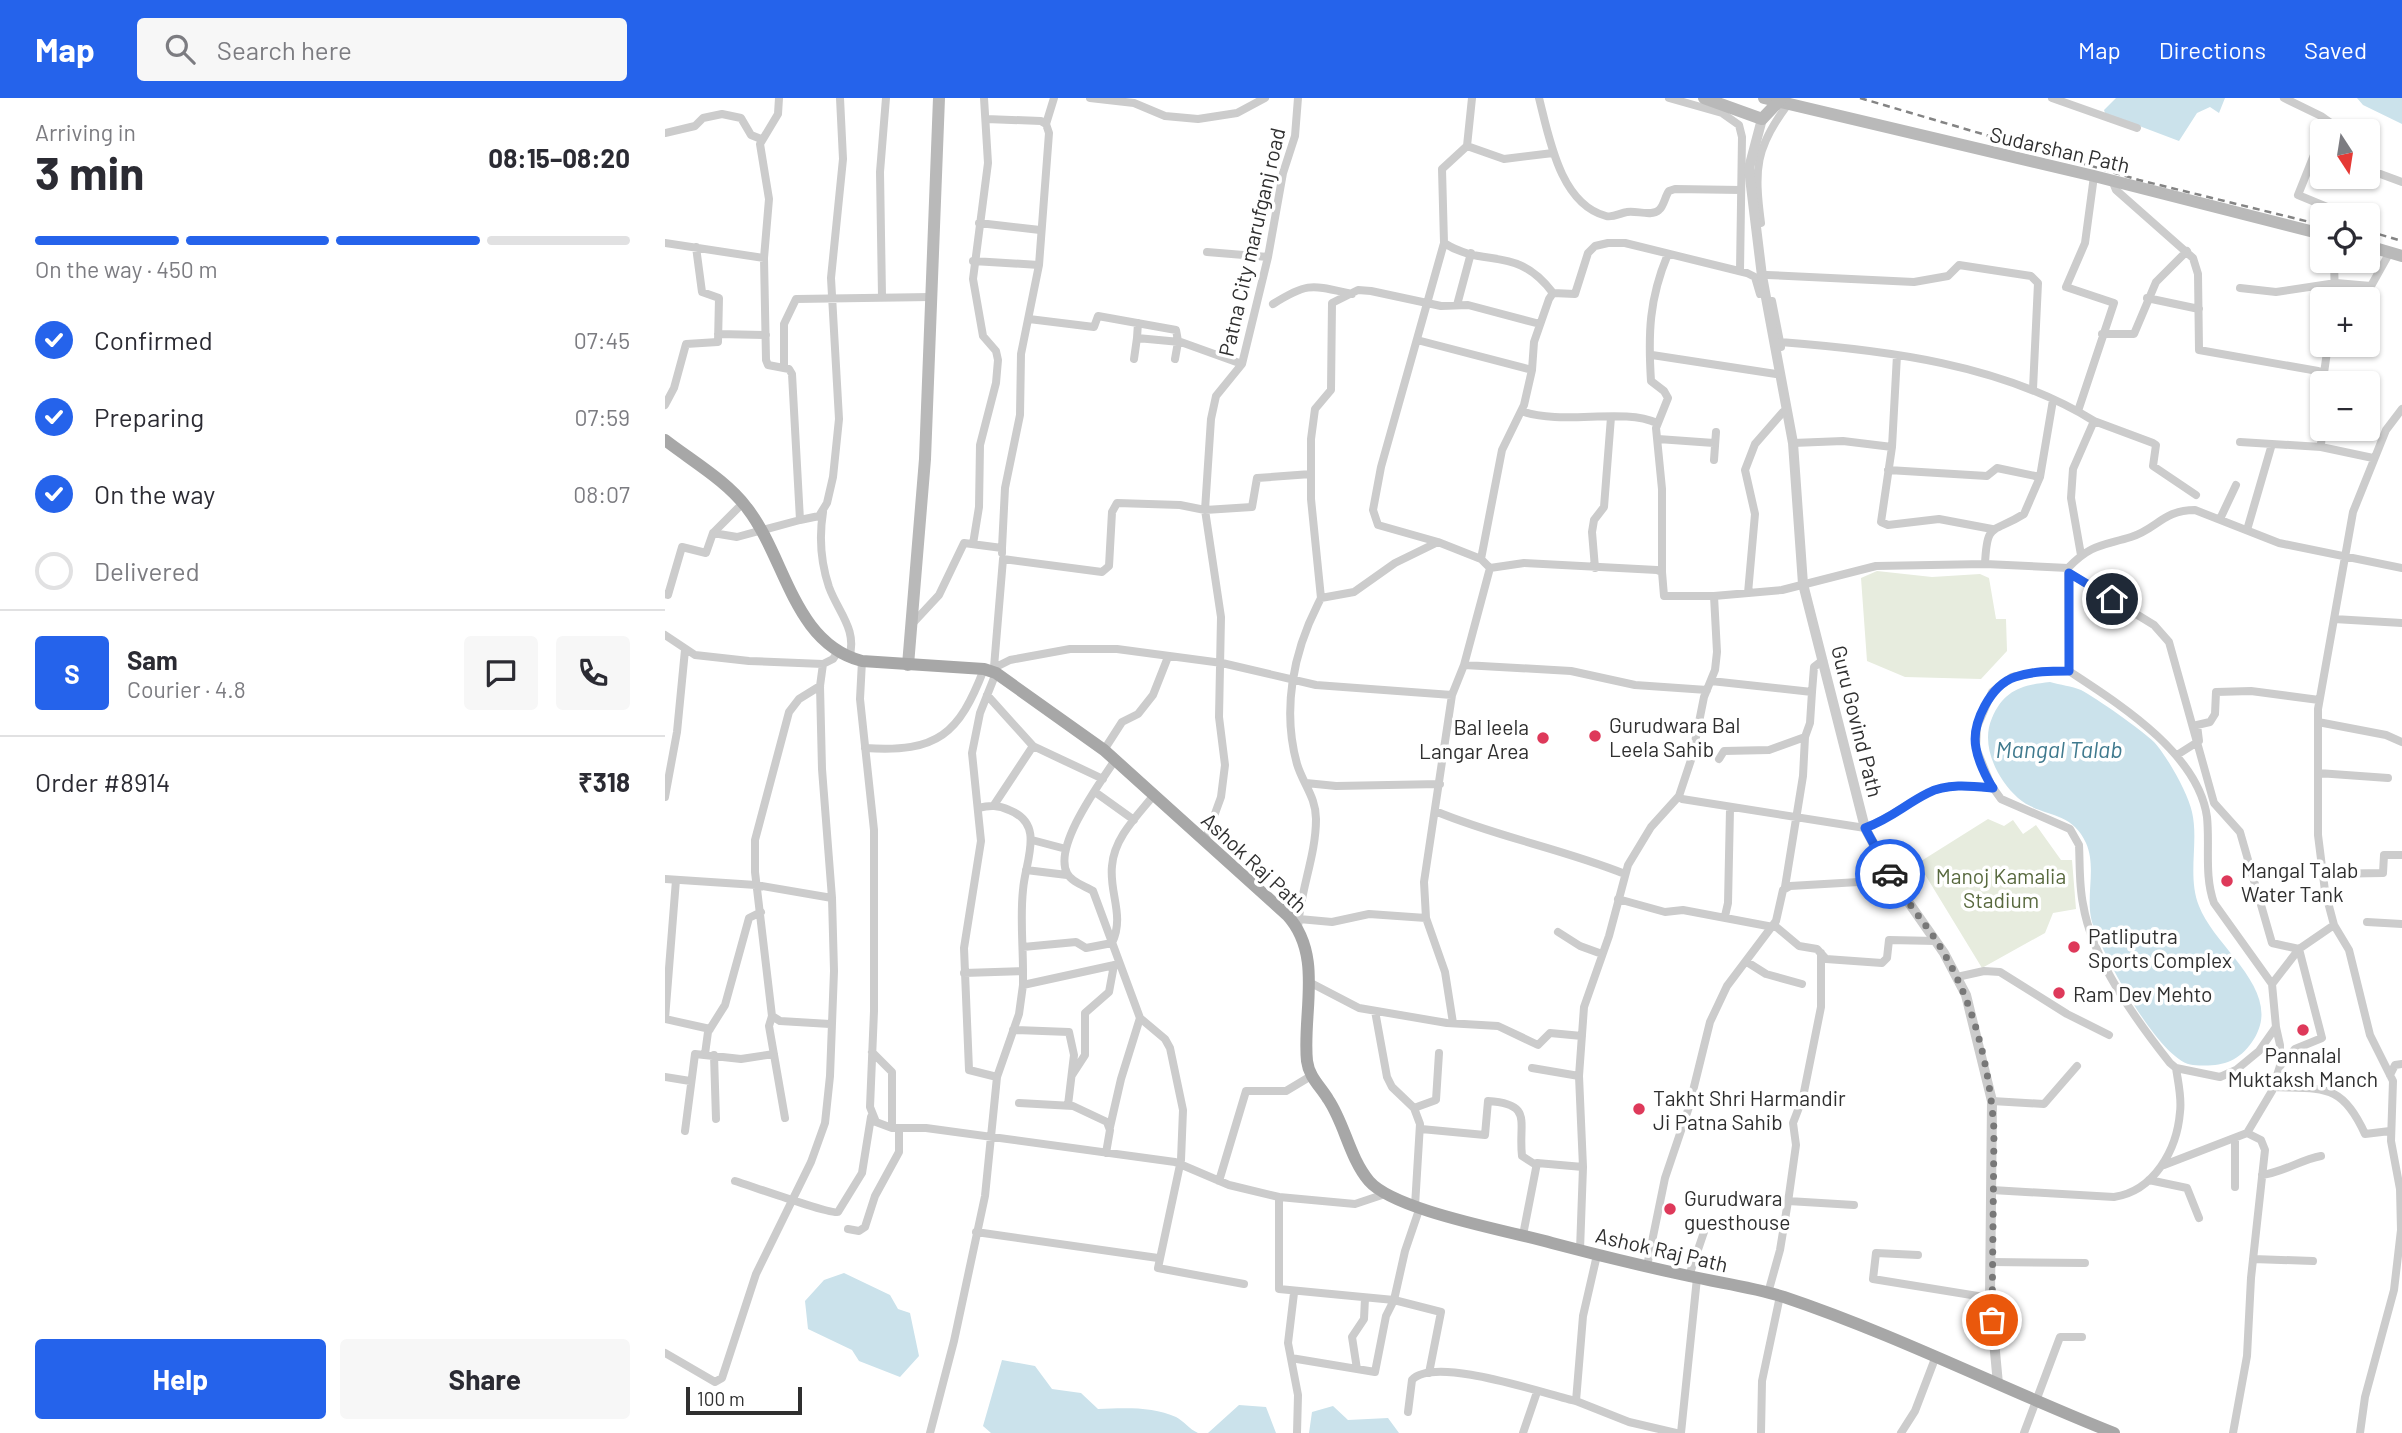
<!DOCTYPE html>
<html lang="en">
<head>
<meta charset="utf-8">
<style>
  body { margin:0; font-family:Barlow,sans-serif; background:#f7f7f7; color:#2b2b33; height:100vh; display:flex; flex-direction:column; font-size:26px; white-space:nowrap }
  * { box-sizing:border-box; margin:0 }
  p { font-size:23px; color:#7c7c81 }
  .icon { flex:none; width:38px; height:38px; fill:none; stroke:currentColor; stroke-width:2; stroke-linecap:round; stroke-linejoin:round }
  .map { position:relative; flex:1; overflow:hidden }
  .drawer { display:flex; flex-direction:column; background:#fff; width:665px }
  .drawer>* { flex:none }
  .needle { width:46px; rotate:168deg }
  .fabs { position:absolute; left:1645px; top:21px; display:grid; gap:14px }
  .fabs a { display:grid; place-items:center; width:70px; height:70px; border-radius:7px; background:#fff; box-shadow:0 2px 5px #0004; font-size:35px }
  .scale { position:absolute; left:21px; bottom:18px; width:116px; box-sizing:border-box; padding-left:7px; border:4px solid #2f2f2f; border-top:0; font-size:19px; line-height:24px; white-space:nowrap; color:#2f2f2f; -webkit-text-stroke:5px #fff; paint-order:stroke }
  .pin { position:absolute; display:grid; place-items:center; width:60px; height:60px; color:#fff; margin:-30px; border:4px solid #fff; border-radius:50%; box-shadow:0 2px 7px #0007 }
  .courier { position:absolute; display:grid; place-items:center; width:70px; height:70px; margin:-35px; border:5px solid #2563eb; border-radius:50%; background:#fff; color:#222; box-shadow:0 2px 9px #0007 }
  .headline em { font-style:normal; font-weight:700 }
  .headline div { display:flex; flex-direction:column-reverse }
  .headline { display:flex; align-items:center; justify-content:space-between; height:119px; padding:0 35px }
  h1 { font-size:46px; font-weight:700; line-height:52px }
  .bar { display:grid; grid-template-columns:repeat(4,1fr); gap:10px 7px; align-content:center; height:84px; padding:0 35px }
  .bar i { height:9px; border-radius:5px; background:#e1e1e2 }
  .bar .selected { background:#2563eb }
  .bar p { grid-column:span 4 }
  .line { display:flex; align-items:center; gap:18px; padding:0 35px; border-top:2px solid #e1e1e2 }
  .line div { flex:1 }
  .round { display:grid; place-items:center; flex:none; width:74px; height:74px; border-radius:7px; background:#f7f7f7 }
  ol { padding:0 35px; list-style:none }
  li { display:flex; align-items:center; gap:21px; height:77px }
  li p { margin-inline-start:auto }
  li .icon { padding:7px; border-radius:50%; background:#2563eb; color:#fff; stroke-width:4 }
  li:last-child { color:#7c7c81 }
  li i { width:38px; height:38px; border:4px solid #e1e1e2; border-radius:50% }
  .primary-button { display:flex; gap:14px; margin-top:auto; padding:14px 35px }
  .primary-button a { flex:1; height:80px; border-radius:7px; background:#2563eb; color:#fff; font-size:28px; font-weight:700; line-height:80px; text-align:center }
  .primary-button a+a { background:#f7f7f7; color:#2b2b33 }
  header { display:flex; align-items:center; gap:42px; box-sizing:border-box; height:98px; padding:0 35px; background:#2563eb; color:#fff }
  header strong { font-size:33px }
  nav { display:flex; gap:38px; margin-inline-start:auto; font-size:24px }
  .search { width:490px; height:63px; background:#f7f7f7; display:flex; align-items:center; gap:18px; box-sizing:border-box; padding:0 24px; border-radius:7px; color:#7c7c81; font-size:26px }
  main { display:flex; flex:1; min-height:0 }
  .map>svg:first-child { display:block }
  .green { fill:#e7ecde }
  .water { fill:#cbe2eb }
  .lines { fill:none; stroke-linecap:round; stroke-linejoin:round }
  .minor { stroke:#ccc; stroke-width:8 }
  .tertiary { stroke:#ccc; stroke-width:10 }
  .secondary { stroke:#b9b9b9; stroke-width:12 }
  .primary { stroke:#a7a7a7; stroke-width:12 }
  .rail { stroke:#848484; stroke-width:2.5; stroke-dasharray:7 5; stroke-linecap:butt }
  .secondary-bridge { stroke:#b9b9b9; stroke-width:12 }
  .done { stroke:#787878; stroke-width:7; stroke-dasharray:0 12.6 }
  .route { stroke:#2563eb; stroke-width:9 }
  .poi-dot { fill:#de395a; stroke:#fff; stroke-width:2.5 }
  .labels { text-anchor:middle; dominant-baseline:central; stroke-width:7; stroke-linejoin:round; paint-order:stroke }
  .street-label { font-size:21px; fill:#2f2f2f; stroke:#fff }
  .poi-label { font-size:21px; fill:#2f2f2f; stroke:#fff; text-anchor:start }
  .park-label { font-size:21px; fill:#58693e; stroke:#fff }
  .water-label { font-size:23px; font-style:italic; fill:#407a8e; stroke:#fff }
</style>
</head>
<body>
<header>
<strong>Map</strong>
<div class="search"><svg class="icon" aria-label="search" viewBox="0 0 24 24"><circle cx="10" cy="10" r="6"/><path d="M15 15l6 6"/></svg>Search here</div>
<nav><a>Map</a><a>Directions</a><a>Saved</a></nav>
</header>
<main>
<section class="drawer">
<div class="headline"><div><h1>3 min</h1><p>Arriving in</p></div><em>08:15–08:20</em></div>
<div class="bar"><i class="selected"></i><i class="selected"></i><i class="selected"></i><i></i><p>On the way · 450 m</p></div>
<ol>
<li><svg class="icon" aria-label="check" viewBox="0 0 24 24"><path d="M5 12l5 5 9-10"/></svg>Confirmed<p>07:45</p></li>
<li><svg class="icon" aria-label="check" viewBox="0 0 24 24"><path d="M5 12l5 5 9-10"/></svg>Preparing<p>07:59</p></li>
<li><svg class="icon" aria-label="check" viewBox="0 0 24 24"><path d="M5 12l5 5 9-10"/></svg>On the way<p>08:07</p></li>
<li><i></i>Delivered</li>
</ol>
<div class="line" style="height:126px"><b class="round" style="background:#2563eb;color:#fff">S</b><div><b>Sam</b><p>Courier · 4.8</p></div><a class="round"><svg class="icon" aria-label="chat" viewBox="0 0 24 24"><path d="M4 5h16v11H9l-5 4z"/></svg></a><a class="round"><svg class="icon" aria-label="phone" viewBox="0 0 24 24"><path d="M5 4h4l2 5-3 2q2 4 5 5l2-3 5 2v4C11 20 4 13 5 4z"/></svg></a></div>
<div class="line" style="height:91px"><div>Order #8914</div><b>₹318</b></div>
<div class="primary-button"><a>Help</a><a>Share</a></div>
</section>
<div class="map">
<svg width="1737" height="1335" viewBox="0 0 1737 1335">
  <rect width="100%" height="100%" fill="#fff"/>
  <path class="green" d="M1212,473l55,6 48,-3 9,4 7,41h10l1,32 -26,28 -76,-2 -38,-16 -6,-83z
    M1323,721l16,7 9,-6 10,14 13,-9 25,35h11l4,49 -23,4 -8,20 -63,35 -64,-105z"/>
  <path class="water" d="M1451,0h109l-6,15 -9,-6 -13,6 -18,28 -74,-28 -1,-3z
    M1692,0h45v26l-39,-19z
    M1385,584c10,3 22,4 31,8 15,8 61,40 73,52 13,14 34,51 38,70 7,30 -5,64 7,94 16,43 88,86 53,136 -15,22 -34,25 -59,23 -33,-2 -92,-113 -101,-143 -7,-25 5,-54 -6,-79 -15,-34 -45,-25 -68,-45 -21,-19 -38,-53 -26,-80 12,-28 30,-33 58,-36z
    M179,1175l46,22 8,14 12,4 9,43 -19,21 -41,-16 -7,-11 -44,-21 -3,-28 19,-21z
    M337,1262l33,6 17,23 29,4 17,16c24,-1 55,-3 78,8 8,4 13,12 22,16h-207l-8,-7z
    M574,1307l27,2 10,26h-68z
    M668,1308l15,14 40,-2 11,15h-90l3,-21z"/>
  <g class="lines">
    <path class="minor" d="M425,0l44,5 31,13 33,3 39,-6 28,-15
      M874,0c10,39 21,106 67,118 7,2 14,-3 21,-4 9,-2 24,5 32,-2 5,-4 6,-14 10,-19l6,-2 66,1
      M1004,0l53,15 17,12 3,12 -2,134
      M1387,0l85,30
      M1619,0l37,18 21,15
      M321,21l55,2 5,3 3,9 -10,132 -18,89 -1,61 -15,73 -3,60
      M381,26l8,-26
      M0,35l30,-7 8,-8 19,-4 19,4 10,17 10,4
      M1657,37l-24,60 34,14 5,6
      M802,48l37,13 49,-6
      M1703,52l8,4 -1,18 27,10
      M1447,82l4,10 77,68 5,16 1,76 119,21 6,2 1,10
      M314,125l61,7
      M1096,125c-7,-54 -6,-75 27,-119
      M0,145l99,15 5,-59 -9,-55 18,-30 1,-16
      M779,145c41,26 72,1 109,50
      M542,154l61,5
      M308,163l66,4
      M1669,163l1,38
      M1102,177l147,7 34,-6 11,-11 72,11 7,7 -5,106
      M1575,190l36,4 60,-9 35,3 19,-34
      M217,198l-2,-124 6,-74
      M1482,200l52,11
      M1107,203l9,46
      M608,206c35,-22 38,-19 79,-10
      M792,207l14,-52
      M364,221l65,8 4,-11 78,14 2,11 64,23
      M473,225l-1,15 43,4
      M53,236l48,1
      M1437,236h32l22,-52 31,-31
      M752,242l115,30 -8,35 -22,45 -21,109
      M1115,244c105,8 222,22 314,79l-21,48 -2,29 10,57
      M987,257l124,19
      M1232,257l-5,92 -11,75 7,3 51,-6 53,10
      M469,261l3,-21
      M510,261l3,-17
      M119,270v-44l12,-25 135,-2
      M867,272l2,-28 15,-43 4,-6 22,1 13,-41 7,-7 13,-3h17l122,30 8,4 5,17
      M1659,275l4,-28
      M0,307l9,-17 12,-44 32,-2 1,-44 -17,-6 -6,-45
      M856,313c42,15 101,-4 136,12
      M1413,313l36,-108 -48,-16 19,-44 9,-67
      M1429,323l59,22 3,2 -3,21 43,29
      M993,341l56,4
      M1575,344l81,5 52,11
      M1128,345l50,-2 49,6
      M1656,349l1,-21
      M1049,362l2,-28
      M1223,372l99,6 10,-8 43,9
      M158,414c-4,25 -2,51 6,75 9,25 29,43 20,71
      M1555,421l16,-34
      M135,422l19,-4 8,-13 6,-26 6,-58 -8,-141 12,-119 -3,-61
      M1582,432l25,-86
      M48,435l24,4 63,-17 -8,-146 -3,-5 -21,-4 -2,-5 -2,-102
      M773,444l-60,-17 -5,-15 8,-43 63,-224 -2,-74 25,-23 5,-48
      M308,446l6,-37 1,-62 16,-62 2,-23 -2,-9 -13,-15 -10,-57 15,-116 -4,-65
      M1320,466c2,-43 7,-30 39,-50l16,-37 13,-77
      M930,470l-3,-36 2,-12 10,-13 7,-90
      M1403,470l1,103c50,33 129,82 138,146 3,29 -3,58 7,86l58,81
      M997,474v-83l-6,-61 12,-30 -4,-7 -13,-10c-3,-47 -2,-82 17,-127
      M1404,475l85,52 15,17 45,161 26,29 32,111 27,6
      M1083,495l7,-79 -10,-44 10,-26 28,-32
      M0,496l3,1 14,-48 24,6 7,-20 30,-30
      M656,500l-10,-99v-60l4,-30 16,-19 1,-87 26,-13 13,1 70,15 27,-1 72,19
      M1669,521l68,4
      M247,526l27,-29 25,-52 38,5v5
      M0,537l30,20 54,6 74,3 10,-5 4,-6
      M197,563l-2,38 14,131v181l-4,96 6,15 16,6h34l249,34 54,23 50,12 76,7 30,-10
      M799,567l26,-97 34,-5 133,7 5,2 2,24h50
      M329,569l9,-108 99,13 7,-6 3,-54 5,-9 63,2 25,5 47,-3 5,-29 54,-4
      M325,572l20,-10 60,-11h47l105,14 94,22 136,10 12,-30 107,6 64,14 72,5
      M1404,573h-25l-32,6 -20,15 -15,35 -1,21 15,37 10,14 69,30 9,16c1,19 0,40 4,59 9,56 53,116 87,159l6,5 44,9 16,-7 23,-19 17,-24 -4,-43 27,-35 35,-24
      M1046,583l101,11 -2,31 -5,14 -36,13 -45,1 -5,8
      M155,588l-21,13 -10,13 -34,128v32l17,144 8,5 50,3
      M1147,594l2,-25 9,-7
      M322,597l46,51 -39,59
      M787,597l-28,187 2,36 19,54 8,51
      M1653,624l68,13 16,7
      M368,648l70,33
      M200,650c73,5 94,-14 119,-79
      M439,652l18,-28 16,-8 15,-19 15,-38
      M1512,657l22,-14 -2,-16 13,-3 5,-8 1,-22 35,-1 68,9
      M450,662c-15,23 -62,86 -48,113 4,9 18,13 26,18l47,127 25,21 5,9 13,62 -2,50 -23,108 86,16
      M1653,675l70,5
      M641,685l30,3 104,-2
      M1328,690c-21,-2 -46,-5 -65,5 -24,12 -37,25 -63,35l-183,-29 -3,-3 13,-39 12,-60 11,-27 2,-18 -3,-56 68,-6 94,-24 109,-2 83,4c23,-24 34,-22 63,-31 26,-8 32,-27 64,-27l84,33 123,25
      M430,694l39,28
      M0,699l12,-65 8,-82
      M313,710c12,-3 20,-3 31,2 37,14 16,51 14,80 -3,27 0,54 0,81
      M770,713c62,26 128,38 190,63
      M367,742l34,9
      M540,743l16,-44 4,-32 -6,-48 2,-100 -16,-107 6,-91 5,-23 26,-32 26,-107 15,-84 12,-37 3,-38
      M361,772l41,5
      M1658,776l60,-1 1,-18h18
      M0,781l91,6 76,13
      M1120,789l18,-111 2,-39
      M953,801l47,13 18,-2 90,17
      M1060,818l3,-13 2,-94
      M634,821l33,3 37,-8 57,4
      M1702,824l35,2
      M1109,827l25,21 18,3 9,10 56,4 5,-5 2,-18 47,1
      M633,832c1,-37 18,-73 18,-111 0,-22 -13,-35 -19,-55 -15,-54 -4,-111 21,-160l3,-6 33,-6 41,-29 43,-21 43,17 9,9
      M893,834l22,14 22,8
      M358,849l53,-5 10,6 26,-5c13,-27 -3,-50 0,-77 2,-28 25,-50 42,-71
      M1082,864l19,12 36,10
      M299,875l59,-2v14l96,-21
      M1292,879l27,-6 16,1 67,42 42,21
      M644,884l50,26 88,15 51,3 40,19 12,-12 32,3
      M710,913l12,66 5,10 22,21 6,16 -5,82
      M107,918l-3,10 16,92
      M0,921l11,-139
      M0,921l45,10
      M348,932l56,2 5,23 -6,50
      M207,954l20,20v56
      M40,956l3,-22 17,-27 24,-87 12,-6
      M49,957l2,64
      M1615,968l15,-17 27,-11 -23,-89
      M867,970l47,8
      M407,977l13,-20v-42l24,-21 5,-27
      M1725,977l5,-10 7,-1
      M0,979l25,4
      M332,979l22,-63 4,-29
      M1608,989c51,2 69,-4 92,47l25,-3
      M1327,1003l52,3 33,-38
      M354,1005l54,3 34,16 3,8 -4,23
      M749,1010l22,-8 3,-47
      M445,1029l11,-48 19,-61
      M756,1031l64,6 3,-34c46,3 30,21 34,55l14,9
      M20,1033l10,-77 46,5 33,-5
      M1570,1040v49
      M1499,1067l83,-32 25,-42 8,-25v-21l-4,-18
      M1597,1077c22,-3 38,-15 59,-19
      M1484,1082l38,8 12,30
      M70,1083c16,5 97,34 103,31l24,-39 9,-56
      M554,1083l27,-90h40l25,-15
      M1327,1092l122,7c40,-6 63,-47 66,-85 2,-14 -2,-30 -4,-44
      M614,1099v92l115,11 -8,16 -11,56 -84,-14
      M1123,1103l66,4
      M755,1109l-15,44 -11,49 47,12 -12,61
      M183,1131l11,2 6,-4 10,-31 24,-44v-24
      M311,1134l182,26
      M858,1137l14,-72 46,4
      M915,1152l3,-83 -4,-91 5,-69 25,-71 19,-71 23,-38 28,-31
      M932,1157l-14,61 -7,85 53,21 47,11
      M1253,1157l-42,-2 -3,26 117,19
      M1588,1161l60,2
      M1326,1164l94,1
      M982,1168l18,-88 24,-71 21,-85 17,-36 49,-65 7,-31 7,-4 103,-6
      M1024,1178l15,-44
      M629,1195l-6,50 10,52 -1,38
      M1103,1195l12,-43 9,-55 7,-50 -3,-22 10,-26 18,-90v-54
      M0,1255l50,29 7,-4 34,-104 55,-112 14,-39 5,-47 4,-105 -2,-73 -10,-129 -2,-83 3,-22
      M692,1271l-5,-32 12,-18 1,-21
      M743,1314l4,-32c22,-25 133,14 164,21
      M265,1335l24,-92 31,-145 12,-119 -28,-7 -5,-122 17,-107 -9,-88 8,-40 16,-40
      M858,1335l14,-41
      M1016,1335l16,-155
      M1096,1335l1,-52 18,-85
      M1236,1335l14,-22 21,-55
      M1359,1335l36,-96h22
      M1568,1335l14,-77 4,-78 14,-128 -4,-10 -14,-7
      M1695,1335l5,-36 29,-107 7,-60 -1,-41 -9,-48 2,-60 -23,-46 -21,-85 -15,-25 -9,-34 -7,-56v-126l35,-197 33,-82 16,-21"/>
    <path class="tertiary" d="M1097,21l-13,49 2,18 11,90 31,167 10,141 62,244 28,52 51,73 22,42 26,106 -2,197 8,86"/>
    <path class="secondary" d="M1099,0l330,78 228,58
      M1703,148l34,10
      M243,567l17,-206 14,-361"/>
    <path class="primary" d="M0,342c27,21 62,41 82,68 39,50 46,135 115,153l122,8 12,4 108,77 183,165c37,40 15,99 20,146 2,16 13,25 21,38 17,25 21,58 41,82 26,30 141,50 183,62 45,12 91,23 137,33 31,7 64,11 95,21 113,38 219,92 330,136"/>
    <path class="rail" d="M1195,0l279,82 183,45
      M1703,133l34,10"/>
    <path class="secondary-bridge" d="M1039,0l58,21 20,-21"/>
  </g>
  <g class="lines">
    <path class="done" d="M1225,776c16,29 39,52 55,81 30,52 45,115 49,175l-2,190"/>
    <path class="route" d="M1225,776l-25,-46c27,-10 39,-23 63,-35 19,-10 44,-7 65,-5 -7,-10 -15,-28 -17,-40 -5,-25 15,-63 39,-71 18,-6 36,-6 54,-6v-98l43,26"/>
  </g>
  <g class="poi-dot">
    <circle cx="930" cy="638" r="7"/>
    <circle cx="878" cy="640" r="7"/>
    <circle cx="1562" cy="783" r="7"/>
    <circle cx="1409" cy="849" r="7"/>
    <circle cx="1394" cy="895" r="7"/>
    <circle cx="1638" cy="932" r="7"/>
    <circle cx="974" cy="1011" r="7"/>
    <circle cx="1005" cy="1111" r="7"/>
  </g>
  <g class="labels">
    <g class="street-label">
      <text transform="translate(1395 51) rotate(13)">Sudarshan Path</text>
      <text transform="translate(586 144) rotate(-77)">Patna City marufganj road</text>
      <text transform="translate(1193 623) rotate(76)">Guru Govind Path</text>
      <text transform="translate(590 764) rotate(43)">Ashok Raj Path</text>
      <text transform="translate(997 1151) rotate(13)">Ashok Raj Path</text>
    </g>
    <g class="poi-label">
      <text x="944" y="626">Gurudwara Bal<tspan x="944" dy="24">Leela Sahib</tspan></text>
      <text x="864" y="628" text-anchor="end">Bal leela<tspan x="864" dy="24">Langar Area</tspan></text>
      <text x="1576" y="771">Mangal Talab<tspan x="1576" dy="24">Water Tank</tspan></text>
      <text x="1423" y="837">Patliputra<tspan x="1423" dy="24">Sports Complex</tspan></text>
      <text x="1408" y="895">Ram Dev Mehto</text>
      <text x="1638" y="956" text-anchor="middle">Pannalal<tspan x="1638" dy="24">Muktaksh Manch</tspan></text>
      <text x="988" y="999">Takht Shri Harmandir<tspan x="988" dy="24">Ji Patna Sahib</tspan></text>
      <text x="1019" y="1099">Gurudwara<tspan x="1019" dy="24">guesthouse</tspan></text>
    </g>
    <g class="park-label">
      <text x="1336" y="777">Manoj Kamalia<tspan x="1336" dy="24">Stadium</tspan></text>
    </g>
    <g class="water-label">
      <text x="1394" y="651">Mangal Talab</text>
    </g>
  </g>
</svg>
<div class="fabs">
<a><svg class="needle" viewBox="-14 -14 28 28"><path d="M0-13l5 13h-10z" fill="#e53935"/><path d="M0 13l5-13h-10z" fill="#7c7c81"/></svg></a>
<a><svg class="icon" aria-label="locate" viewBox="0 0 24 24"><circle cx="12" cy="12" r="6"/><path d="M12 2v4M12 18v4M2 12h4M18 12h4"/></svg></a>
<a>+</a>
<a>−</a>
</div>
<div class="scale">100 m</div>
<div class="pin" style="left:1327px;top:1222px;background:#ea580c"><svg class="icon" aria-label="bag" viewBox="0 0 24 24"><path d="M5 8h14l-1 12H6zM9 8a3 3 0 0 1 6 0"/></svg></div>
<div class="pin" style="left:1447px;top:501px;background:#1f2937"><svg class="icon" aria-label="home" viewBox="0 0 24 24"><path d="M3 11l9-7 9 7M6 9v11h12V9"/></svg></div>
<div class="courier" style="left:1225px;top:776px"><svg class="icon" aria-label="car" viewBox="0 0 24 24"><path d="M5 17H2v-5l4-1 3-4h7l3 4 3 1v5h-3M9 17h6M6 11h13"/><circle cx="7" cy="17" r="2"/><circle cx="17" cy="17" r="2"/></svg></div>
</div>
</main>
</body>
</html>
